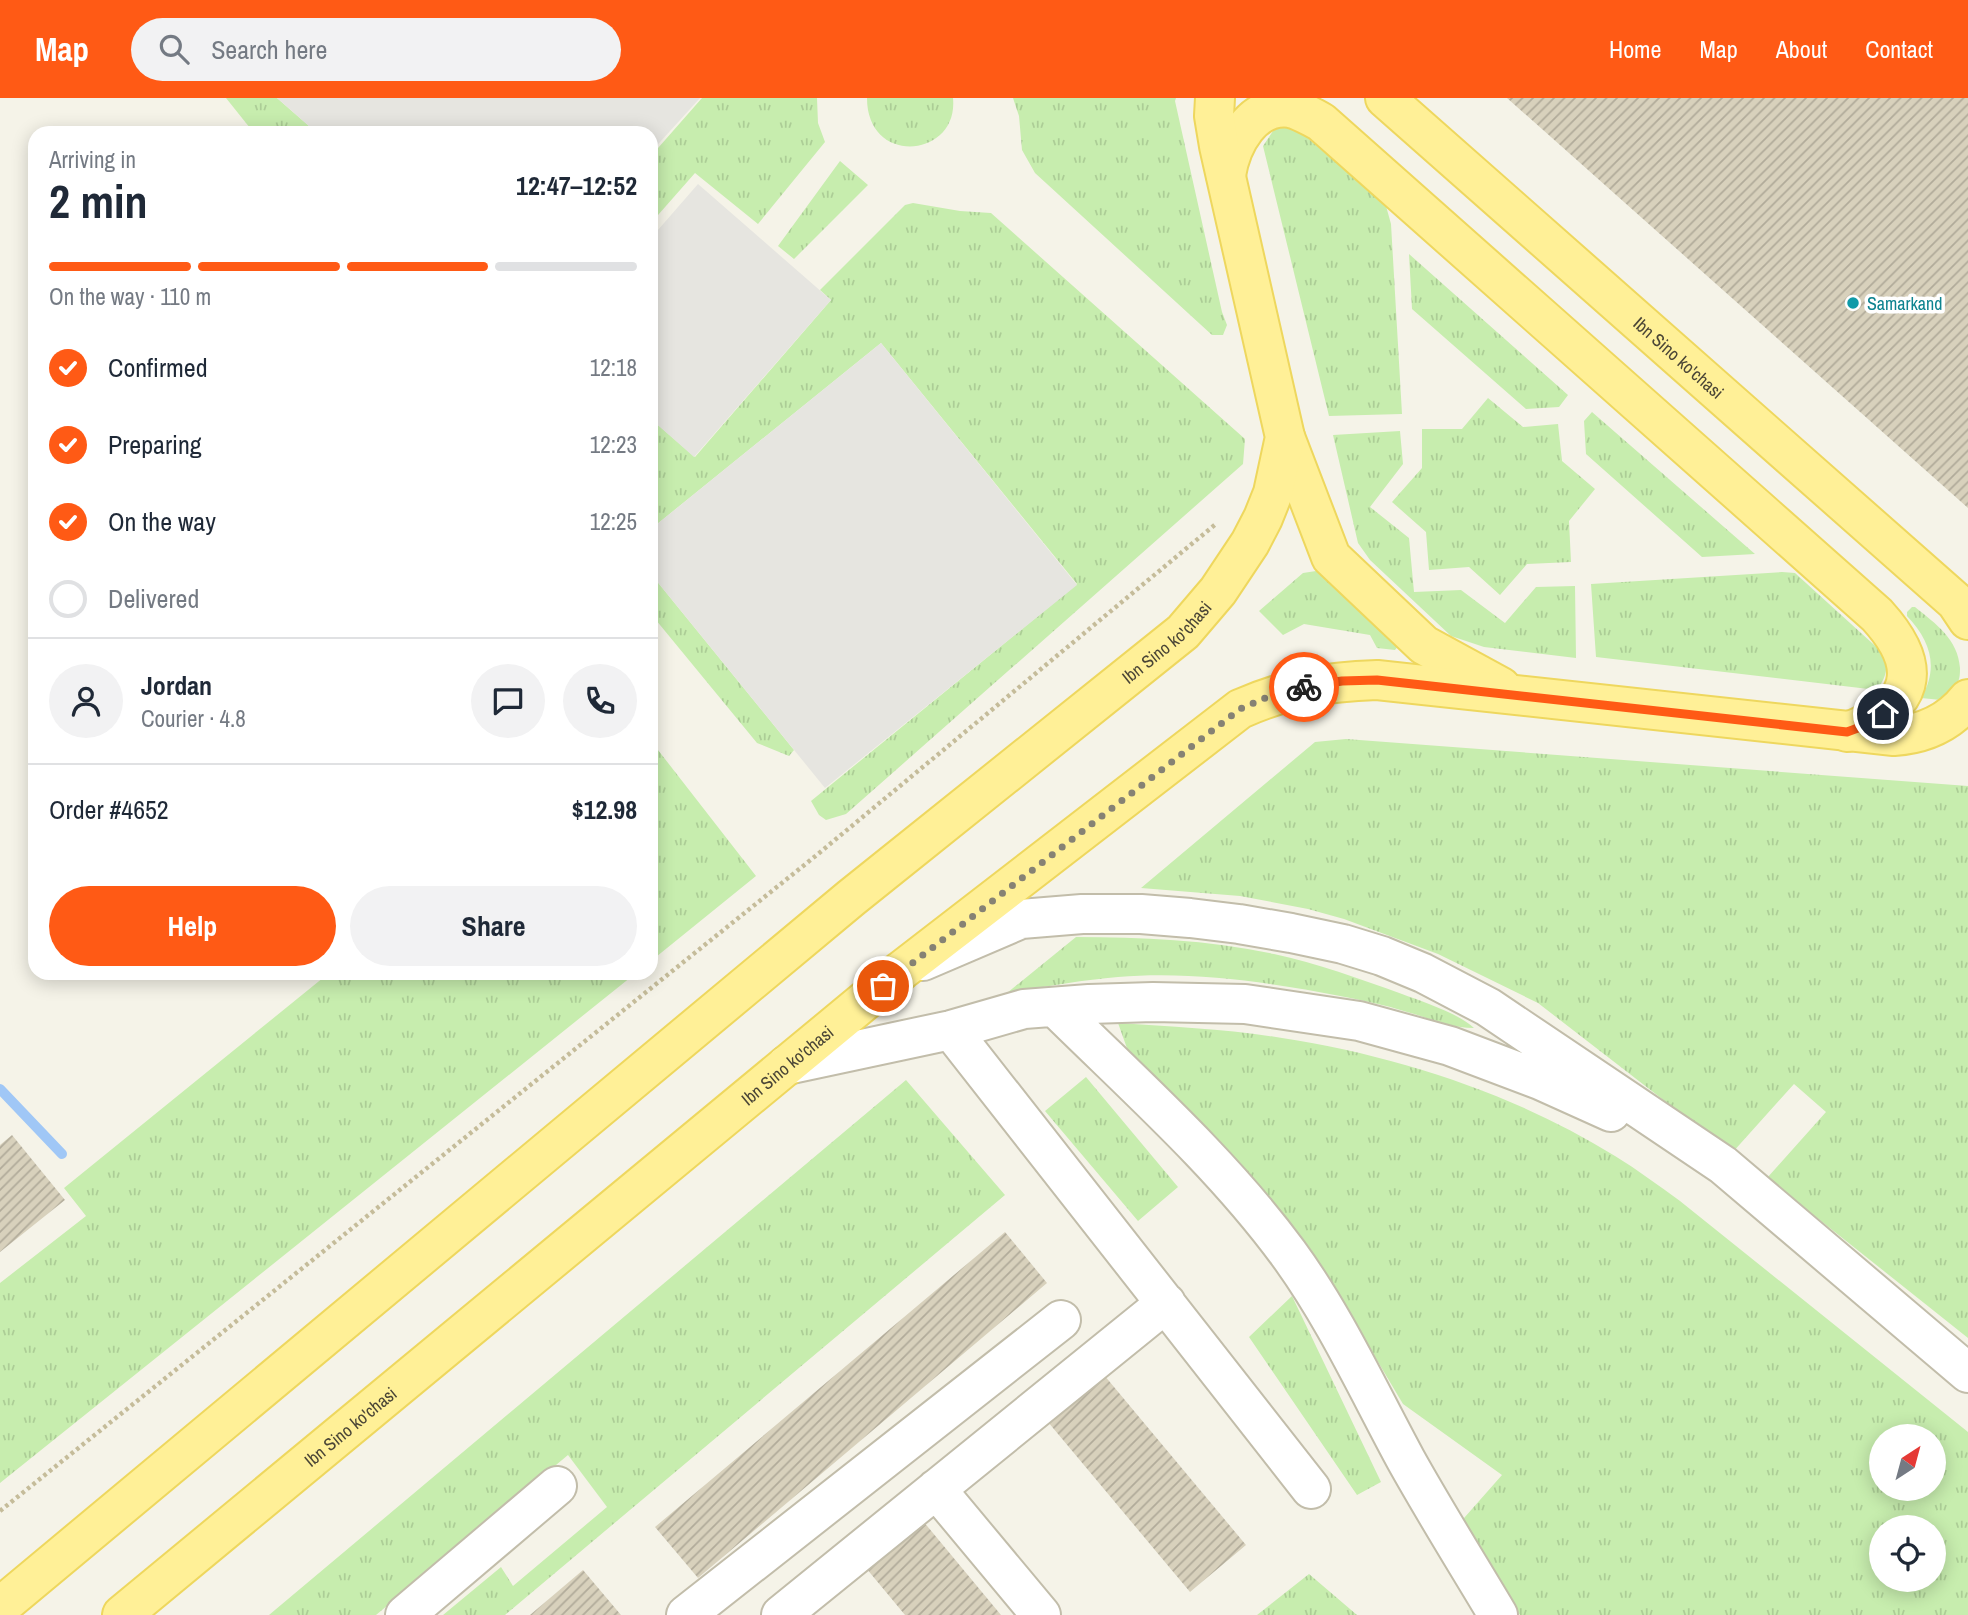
<!DOCTYPE html>
<html lang="en">
<head>
<meta charset="utf-8">
<style>
  body { margin:0; font-family:"Archivo Narrow",sans-serif; background:#f2f2f3; color:#1f2937; height:100vh; display:flex; flex-direction:column; font-size:26px; white-space:nowrap }
  * { box-sizing:border-box; margin:0 }
  p { font-size:23px; color:#747a83 }
  .icon { flex:none; width:38px; height:38px; fill:none; stroke:currentColor; stroke-width:2; stroke-linecap:round; stroke-linejoin:round }
  .map { position:relative; flex:1; overflow:hidden }
  .details { position:absolute; left:28px; top:28px; width:630px; height:854px; display:flex; flex-direction:column; background:#fff; border-radius:21px; box-shadow:0 4px 18px #0003 }
  .details>* { flex:none }
  .needle { width:46px; rotate:36deg }
  .buttons { position:absolute; left:1869px; top:1326px; display:grid; gap:14px }
  .buttons a { display:grid; place-items:center; width:77px; height:77px; border-radius:50%; background:#fff; box-shadow:0 4px 18px #0003; font-size:35px }
  .pin { position:absolute; display:grid; place-items:center; width:60px; height:60px; color:#fff; margin:-30px; border:4px solid #fff; border-radius:50%; box-shadow:0 2px 7px #0007 }
  .courier { position:absolute; display:grid; place-items:center; width:70px; height:70px; margin:-35px; border:5px solid #ff5a15; border-radius:50%; background:#fff; color:#222; box-shadow:0 2px 9px #0007 }
  .overview em { font-style:normal; font-weight:700 }
  .overview div { display:flex; flex-direction:column-reverse }
  .overview { display:flex; align-items:center; justify-content:space-between; height:119px; padding:0 21px }
  h1 { font-size:46px; font-weight:700; line-height:52px }
  .bar { display:grid; grid-template-columns:repeat(4,1fr); gap:10px 7px; align-content:center; height:84px; padding:0 21px }
  .bar i { height:9px; border-radius:5px; background:#e0e1e3 }
  .bar .on { background:#ff5a15 }
  .bar p { grid-column:span 4 }
  .line { display:flex; align-items:center; gap:18px; padding:0 21px; border-top:2px solid #e0e1e3 }
  .line div { flex:1 }
  .round { display:grid; place-items:center; flex:none; width:74px; height:74px; border-radius:37px; background:#f2f2f3 }
  ol { padding:0 21px; list-style:none }
  li { display:flex; align-items:center; gap:21px; height:77px }
  li p { margin-inline-start:auto }
  li .icon { padding:7px; border-radius:50%; background:#ff5a15; color:#fff; stroke-width:4 }
  li:last-child { color:#747a83 }
  li i { width:38px; height:38px; border:4px solid #e0e1e3; border-radius:50% }
  .action { display:flex; gap:14px; margin-top:auto; padding:14px 21px }
  .action a { flex:1; height:80px; border-radius:42px; background:#ff5a15; color:#fff; font-size:28px; font-weight:700; line-height:80px; text-align:center }
  .action a+a { background:#f2f2f3; color:#1f2937 }
  header { display:flex; align-items:center; gap:42px; box-sizing:border-box; height:98px; padding:0 35px; background:#ff5a15; color:#fff }
  header strong { font-size:33px }
  nav { display:flex; gap:38px; margin-inline-start:auto; font-size:24px }
  .search { width:490px; height:63px; background:#f2f2f3; display:flex; align-items:center; gap:18px; box-sizing:border-box; padding:0 24px; border-radius:38px; color:#747a83; font-size:26px }
  .map>svg:first-child { display:block }
  .grass { fill:url(#grass-tufts); fill-rule:evenodd }
  .parking { fill:#e6e5e0 }
  .lines { fill:none; stroke-linecap:round; stroke-linejoin:round }
  .stream { stroke:#a0c7f6; stroke-width:10 }
  .building { fill:url(#building-hatch) }
  .minor-casing { stroke:#c2bdaa; stroke-width:42 }
  .major-casing { stroke:#eed75e; stroke-width:42 }
  .path { stroke:#c5bc9a; stroke-width:4.5; stroke-dasharray:3.5 3.5; stroke-linecap:butt }
  .minor { stroke:#fff; stroke-width:38 }
  .major { stroke:#fff097; stroke-width:38 }
  .done { stroke:#868274; stroke-width:7; stroke-dasharray:0 12.6 }
  .route { stroke:#ff5a15; stroke-width:9 }
  .culture-dot { fill:#0f9aa8; stroke:#fff; stroke-width:2.5 }
  .labels { text-anchor:middle; dominant-baseline:central; stroke-width:7; stroke-linejoin:round; paint-order:stroke }
  .culture-label { font-size:18px; fill:#0d838f; stroke:#fff; text-anchor:start }
  .street-label { font-size:18px; fill:#4a4536; stroke:#fff }
</style>
</head>
<body>
<header>
<strong>Map</strong>
<div class="search"><svg class="icon" aria-label="search" viewBox="0 0 24 24"><circle cx="10" cy="10" r="6"/><path d="M15 15l6 6"/></svg>Search here</div>
<nav><a>Home</a><a>Map</a><a>About</a><a>Contact</a></nav>
</header>
<div class="map">
<svg width="1968" height="1517" viewBox="0 0 1968 1517">
  <defs>
    <pattern id="grass-tufts" width="24" height="20" patternUnits="userSpaceOnUse" patternTransform="scale(1.75)"><rect width="24" height="20" fill="#c7edae"/><path d="M3 7l-1-3M5 7V3M7 7l1-3M15 17l-1-3M17 17v-4M19 17l1-3" fill="none" stroke="#accd96"/></pattern>
    <pattern id="building-hatch" width="6" height="6" patternUnits="userSpaceOnUse" patternTransform="scale(1.75)"><rect width="6" height="6" fill="#d8d1bc"/><path d="M-1 1l2-2M0 6l6-6M5 7l2-2" fill="none" stroke="#b1ab9a"/></pattern>
  </defs>
  <rect width="100%" height="100%" fill="#f5f3e8"/>
  <path class="grass" d="M226,0h51l40,35h-63z
    M702,0h115l1,25 7,19 -67,82 -63,-51 -44,50v-67z
    M867,0h86c6,60 -86,69 -86,0z
    M1013,0h163l-1,3 47,211 5,13 -4,10h-11l-177,-162 -13,-23 -3,-34z
    M1294,28l92,80 5,18 11,190 -73,2 -66,-270 12,-18z
    M840,63l28,24 -74,74 -16,-13z
    M913,105l47,8 31,2 254,226 -2,25 -397,350 -20,6 -7,-5 -8,-14 266,-217 -196,-241 -230,186v-110l44,38 136,-157 -11,-10 85,-85z
    M1409,156l159,141 -9,12 -33,2 -114,-100z
    M1488,300l35,29 35,-3 4,37 33,28 -26,32 2,41 -44,2 -27,31 -31,-28 -40,3 -3,-38 -34,-30 30,-34v-39h40z
    M1592,314l163,142 -53,3 -116,-103 -2,-33z
    M1400,333l3,33 -33,43 39,31 5,54 47,-2 44,33 31,-36 39,-1 1,72 -92,-11 -33,-11 -81,-76 -12,-17 -25,-108z
    M1316,473l83,74 -4,5 -18,-2 -7,-13 -66,-11 -21,11 -24,-24 44,-38z
    M1782,474l13,1 88,80c6,16 3,24 -6,37l-281,-33 -5,-73z
    M651,476l143,176 -5,6 -32,-13 -106,-129z
    M1912,509h3c21,17 43,32 45,61 0,5 0,11 -3,16 -3,6 -11,11 -16,16l-20,-2c18,-30 10,-57 -14,-82v-4z
    M1346,641l622,47v552l-201,-160 59,-66 -32,-28 -62,69 -194,-150 -100,-49 -94,-35 -36,-10 -68,-13 -99,-8 174,-146z
    M651,643l105,135 -105,85z
    M1076,839c66,0 133,3 198,17 43,9 86,25 128,40 19,7 58,20 72,34 -23,0 -45,-10 -67,-16 -22,-7 -45,-12 -67,-16 -72,-14 -148,-25 -222,-19 -37,3 -74,10 -111,16z
    M329,875h307l-636,510v-200l86,-67 -22,-28z
    M1118,925c55,4 110,6 164,15 116,18 233,56 333,118 23,14 44,30 65,45l288,231v183h-448l-63,-89 45,-51 -99,-71 -82,-138 -193,-215zM1881,1339h53v52h-53zM1881,1430h53v52h-53z
    M1086,979l92,110 -40,34 -93,-110z
    M906,982l99,115 -500,420h-62l58,-48 12,19 94,-79 -39,-52 -192,160h-107z
    M1292,1198l89,186 -24,13 -108,-158z
    M1309,1476l48,41h-100z"/>
  <path class="parking" d="M277,0h423l-49,54v-19h-334z
    M698,86l133,116 -137,157 -43,-38v-181z
    M881,245l196,242 -252,203 -174,-214v-45z"/>
  <g class="lines">
    <path class="stream" d="M0,991l62,65"/>
  </g>
  <path class="building" d="M1507,0h461v410z
    M12,1037l53,65 -65,52v-107z
    M1005,1134l42,51 -349,295 -43,-51z
    M1104,1277l142,170 -56,47 -142,-170z
    M923,1423l78,94h-96l-39,-47z
    M583,1472l38,45h-91z"/>
  <g class="lines">
    <defs>
      <path id="minor" d="M923,863l98,-42 61,-5h59l49,4 49,6 52,9 52,11 39,12 41,17 65,34 235,158 245,208
        M1055,909c80,79 166,155 233,246 47,64 80,137 118,207 29,52 61,103 92,155
        M951,932l360,459
        M787,967l164,-35 73,-21 65,-5 64,-2 92,2 114,17 91,25 90,34 71,32
        M936,1391l105,126
        M405,1517l152,-129
        M686,1517l375,-295
        M781,1517l385,-312"/>
      <g id="major">
        <path id="s1" d="M1385,0l571,504 12,18"/>
        <path d="M1226,77c5,-31 26,-72 64,-67 11,2 21,9 31,14l556,493c49,54 37,92 -30,117"/>
        <path d="M1285,339l46,120 93,88 77,42"/>
        <path id="s2" d="M0,1509l851,-709 332,-266 35,-41 32,-48 13,-25 10,-25 12,-56 -66,-291 -5,-30 1,-18"/>
        <path id="s3" d="M122,1517l780,-645 338,-261c48,-21 84,-27 137,-29l517,56c30,-2 55,-13 74,-37"/>
      </g>
    </defs>
    <use href="#minor" class="minor-casing"/>
    <use href="#major" class="major-casing"/>
    <path class="path" d="M0,1413l818,-657 399,-331"/>
    <use href="#minor" class="minor"/>
    <use href="#major" class="major"/>
  </g>
  <g class="lines">
    <path class="done" d="M883,888l357,-277 32,-14 32,-8"/>
    <path class="route" d="M1304,589l38,-6 35,-1 470,52 19,-7 17,-11"/>
  </g>
  <circle class="culture-dot" cx="1853" cy="205" r="7"/>
  <g class="labels">
    <g class="culture-label">
      <text x="1867" y="205">Samarkand</text>
    </g>
    <g class="street-label">
      <text stroke="none"><textPath href="#s1" startOffset="392">Ibn Sino ko'chasi</textPath></text>
      <text stroke="none"><textPath href="#s2" startOffset="1514">Ibn Sino ko'chasi</textPath></text>
      <text stroke="none"><textPath href="#s3" startOffset="863">Ibn Sino ko'chasi</textPath></text>
      <text stroke="none"><textPath href="#s3" startOffset="296">Ibn Sino ko'chasi</textPath></text>
    </g>
  </g>
</svg>
<div class="buttons">
<a><svg class="needle" viewBox="-14 -14 28 28"><path d="M0-13l5 13h-10z" fill="#e53935"/><path d="M0 13l5-13h-10z" fill="#747a83"/></svg></a>
<a><svg class="icon" aria-label="locate" viewBox="0 0 24 24"><circle cx="12" cy="12" r="6"/><path d="M12 2v4M12 18v4M2 12h4M18 12h4"/></svg></a>
</div>
<div class="pin" style="left:883px;top:888px;background:#ea580c"><svg class="icon" aria-label="bag" viewBox="0 0 24 24"><path d="M5 8h14l-1 12H6zM9 8a3 3 0 0 1 6 0"/></svg></div>
<div class="pin" style="left:1883px;top:616px;background:#1f2937"><svg class="icon" aria-label="home" viewBox="0 0 24 24"><path d="M3 11l9-7 9 7M6 9v11h12V9"/></svg></div>
<div class="courier" style="left:1304px;top:589px"><svg class="icon" aria-label="bike" viewBox="0 0 24 24"><circle cx="6" cy="16" r="4"/><circle cx="18" cy="16" r="4"/><path d="M6 16l4-8h5l3 8M10 8l3 8H6M13 5h3"/></svg></div>
<section class="details">
<div class="overview"><div><h1>2 min</h1><p>Arriving in</p></div><em>12:47–12:52</em></div>
<div class="bar"><i class="on"></i><i class="on"></i><i class="on"></i><i></i><p>On the way · 110 m</p></div>
<ol>
<li><svg class="icon" aria-label="check" viewBox="0 0 24 24"><path d="M5 12l5 5 9-10"/></svg>Confirmed<p>12:18</p></li>
<li><svg class="icon" aria-label="check" viewBox="0 0 24 24"><path d="M5 12l5 5 9-10"/></svg>Preparing<p>12:23</p></li>
<li><svg class="icon" aria-label="check" viewBox="0 0 24 24"><path d="M5 12l5 5 9-10"/></svg>On the way<p>12:25</p></li>
<li><i></i>Delivered</li>
</ol>
<div class="line" style="height:126px"><a class="round"><svg class="icon" aria-label="person" viewBox="0 0 24 24"><circle cx="12" cy="8" r="4"/><path d="M4 21q1-7 8-7t8 7"/></svg></a><div><b>Jordan</b><p>Courier · 4.8</p></div><a class="round"><svg class="icon" aria-label="chat" viewBox="0 0 24 24"><path d="M4 5h16v11H9l-5 4z"/></svg></a><a class="round"><svg class="icon" aria-label="phone" viewBox="0 0 24 24"><path d="M5 4h4l2 5-3 2q2 4 5 5l2-3 5 2v4C11 20 4 13 5 4z"/></svg></a></div>
<div class="line" style="height:91px"><div>Order #4652</div><b>$12.98</b></div>
<div class="action"><a>Help</a><a>Share</a></div>
</section>
</div>
</body>
</html>
